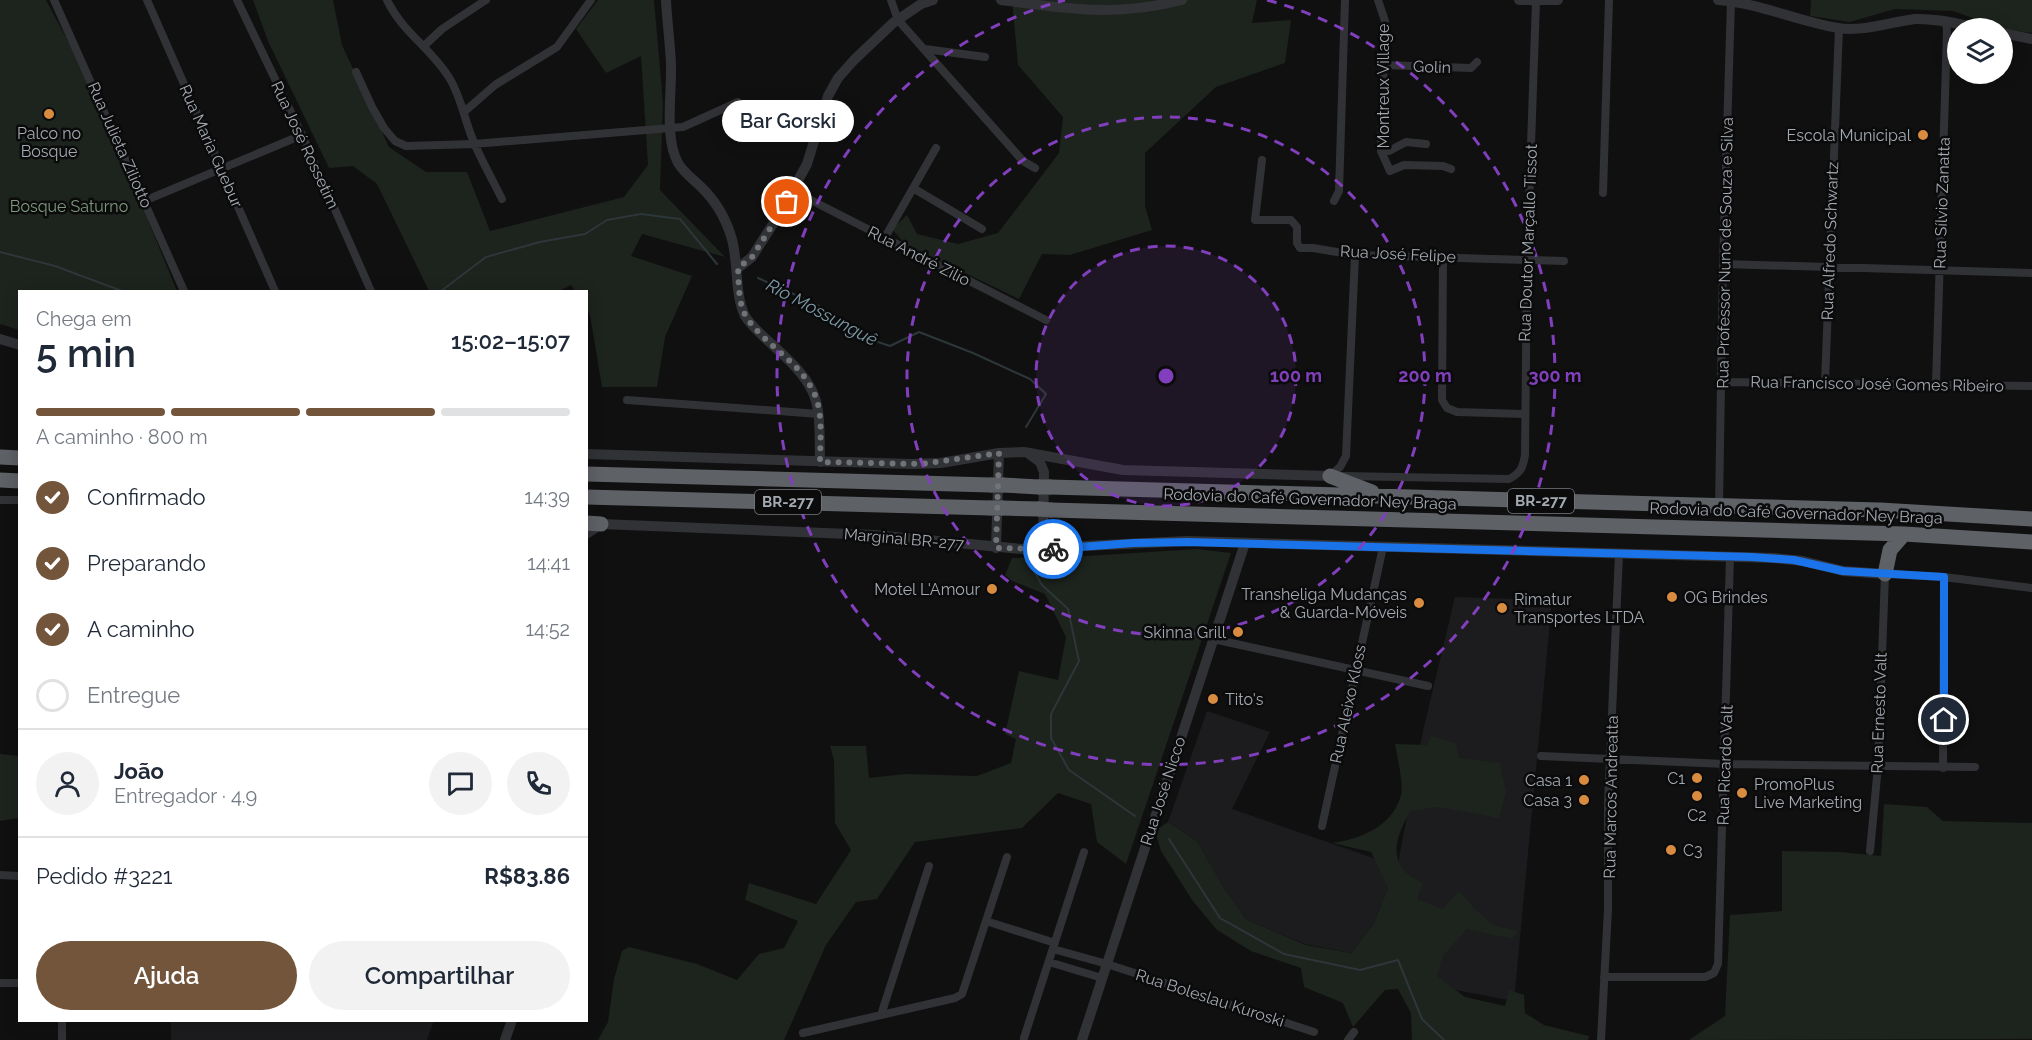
<!DOCTYPE html>
<html lang="pt">
<head>
<meta charset="utf-8">
<style>
  body { margin:0; font-family:Raleway,sans-serif; background:#f2f2f3; color:#1f2937; height:100vh; display:flex; flex-direction:column; font-size:22px; white-space:nowrap }
  * { box-sizing:border-box; margin:0 }
  p { font-size:20px; color:#747a83 }
  .icon { flex:none; width:33px; height:33px; fill:none; stroke:currentColor; stroke-width:2; stroke-linecap:round; stroke-linejoin:round }
  .map { position:relative; flex:1; overflow:hidden }
  .side { position:absolute; left:18px; top:290px; width:570px; height:732px; display:flex; flex-direction:column; background:#fff; border-radius:0px; box-shadow:0 3px 15px #0003 }
  .side>* { flex:none }
  .tools { position:absolute; left:1947px; top:18px; display:grid; gap:12px }
  .tools a { display:grid; place-items:center; width:66px; height:66px; border-radius:50%; background:#fff; box-shadow:0 3px 15px #0003; font-size:30px }
  .pin { position:absolute; display:grid; place-items:center; width:51px; height:51px; color:#fff; margin:-26px; border:3px solid #fff; border-radius:50%; box-shadow:0 2px 6px #0007 }
  .courier { position:absolute; display:grid; place-items:center; width:60px; height:60px; margin:-30px; border:4px solid #1a73e8; border-radius:50%; background:#fff; color:#222; box-shadow:0 2px 8px #0007 }
  .bubble { position:absolute; height:42px; border-radius:21px; background:#fff; box-shadow:0 3px 15px #0003; font-size:20px; font-weight:600; line-height:42px; text-align:center }
  .headline em { font-style:normal; font-weight:600 }
  .headline div { display:flex; flex-direction:column-reverse }
  .headline { display:flex; align-items:center; justify-content:space-between; height:102px; padding:0 18px }
  h1 { font-size:39px; font-weight:600; line-height:45px }
  .bar { display:grid; grid-template-columns:repeat(4,1fr); gap:9px 6px; align-content:center; height:72px; padding:0 18px }
  .bar i { height:8px; border-radius:4px; background:#e0e1e3 }
  .bar .selected { background:#73553b }
  .bar p { grid-column:span 4 }
  .line { display:flex; align-items:center; gap:15px; padding:0 18px; border-top:2px solid #e0e1e3 }
  .line div { flex:1 }
  .round { display:grid; place-items:center; flex:none; width:63px; height:63px; border-radius:32px; background:#f2f2f3 }
  ol { padding:0 18px; list-style:none }
  li { display:flex; align-items:center; gap:18px; height:66px }
  li p { margin-inline-start:auto }
  li .icon { padding:6px; border-radius:50%; background:#73553b; color:#fff; stroke-width:4 }
  li:last-child { color:#747a83 }
  li i { width:33px; height:33px; border:3px solid #e0e1e3; border-radius:50% }
  .primary-button { display:flex; gap:12px; margin-top:auto; padding:12px 18px }
  .primary-button a { flex:1; height:69px; border-radius:36px; background:#73553b; color:#fff; font-size:24px; font-weight:600; line-height:69px; text-align:center }
  .primary-button a+a { background:#f2f2f3; color:#1f2937 }
  .map>svg:first-child { display:block }
  .built { fill:#1c1c1e }
  .green { fill:#1d231d }
  .lines { fill:none; stroke-linecap:round; stroke-linejoin:round }
  .stream { stroke:#2d3639; stroke-width:2 }
  .minor { stroke:#313235; stroke-width:8 }
  .tertiary { stroke:#313235; stroke-width:10 }
  .motorway { stroke:#5e6166; stroke-width:15 }
  .motorway-bridge { stroke:#5e6166; stroke-width:15 }
  .done { stroke:#707378; stroke-width:6; stroke-dasharray:0 10.8 }
  .route { stroke:#1a73e8; stroke-width:8 }
  .ring { fill:none; stroke:#813fbd; stroke-width:3; stroke-dasharray:10 8 }
  .poi-dot { fill:#d98b40; stroke:#0b0b0c; stroke-width:2 }
  .labels { text-anchor:middle; dominant-baseline:central; stroke-width:5; stroke-linejoin:round; paint-order:stroke }
  .shield { fill:#0b0b0c; stroke:#757a7f; stroke-width:1.5 }
  .shield-label { font-size:15px; font-weight:bold; fill:#a3a9b0 }
  .street-label { font-size:16px; fill:#a3a9b0; stroke:#0b0b0c }
  .poi-label { font-size:16px; fill:#a3a9b0; stroke:#0b0b0c; text-anchor:end }
  .park-label { font-size:16px; fill:#7f997c; stroke:#0b0b0c }
  .water-label { font-size:18px; font-style:italic; fill:#7d9ba7; stroke:#0b0b0c }
  .centre { fill:#813fbd; stroke:#0b0b0c; stroke-width:3 }
  .ring-label { font-size:18px; text-anchor:middle; font-weight:bold; fill:#813fbd; stroke:#0b0b0c; stroke-width:5; stroke-linejoin:round; paint-order:stroke }
</style>
</head>
<body>
<div class="map">
<svg width="2032" height="1040" viewBox="0 0 2032 1040">
  <rect width="100%" height="100%" fill="#101011"/>
  <path class="built" d="M1455,597l97,3 -38,401 -137,-26 46,-244z
    M1207,711l63,21 -38,77 153,53 3,26 -14,35 -23,30 -46,-9 -58,-24 -23,-32 -27,-47 -29,-19z
    M171,1020h263l-7,20h-256z"/>
  <path class="green" d="M0,0h46l48,90 83,201h-157l-1,39 -19,-6z
    M253,0h80l9,45 47,102 37,25h41l23,59 134,-34 24,-32 -7,-109 -35,17 -30,-44 22,-29h56l9,103 -3,87 65,67 -83,-23 -11,22 61,20 -27,61 -8,50h-55l-12,-72 -3,-6 -1,-18h-11l-4,-6 -12,6h-130l-52,-107 -24,-18 -24,2 -61,-127z
    M1012,0h245l-5,23 39,-3 -6,43 -69,24 -71,66v53l7,24 -82,25 -28,-1 -23,45 -114,-55 -13,-15 15,-14 10,19 41,10 40,-11 61,-80 4,-36 -45,-52z
    M1811,0h221v33l-29,-4 -50,-18 -58,-2 -45,13 -40,-6z
    M1197,549l34,4 -105,311 -29,-22 -6,-38 -33,-11 -36,35 -107,14 -38,57 -21,3 -30,43 -42,95h-186l10,-18 6,-43 8,-28 7,-4 68,17 40,16 22,-26 25,-6 14,-27 -53,-21 4,-17 67,21 35,-54 -16,-27 -1,-63 -4,-14h36l3,32 36,-4 72,2 34,-13 5,-24 -11,-5 14,-63 39,9 8,-43 -21,-43 -33,-13 -7,-6 7,-17 75,-2z
    M1431,736l25,7 3,15 41,5 6,29 -7,26 -60,-11 -29,4c-9,18 -21,39 -7,58 4,6 14,10 20,15l-6,15 25,10 17,-18 17,19 17,15 25,6 -6,8 -45,-10 -24,27 -6,20 28,21 40,9 4,-16 15,5 1,18 19,12 45,11 -1,4h-176l-1,-27 -13,-24 -13,1 -32,37 -10,-24 -39,-16 -3,-19 -50,-17 -34,-21 -25,-30 -31,-49 -6,-20 13,-9 29,19 27,47 23,32 59,25 45,8 23,-30 14,-35 -17,-36 -39,-9c29,-4 61,-17 69,-48 3,-11 -4,-38 -6,-51l32,1z
    M0,754l19,2v62l-19,3z
    M1884,804l43,3 16,14 89,2v216l-343,1 36,-24 5,-101 52,-4v-60l58,1 41,4z"/>
  <g class="lines">
    <path class="stream" d="M0,252l55,14 67,25
      M758,278l58,26 50,34 24,8 29,-14 54,21 57,26 16,15 -20,33
      M441,291l45,-34 54,-15 45,-8 22,-14 34,-6 39,5 37,45
      M1032,568l10,17 26,24 11,52 -28,53v24l18,32 66,46
      M1169,839l51,79 64,36 76,16 38,-10 24,59 22,21"/>
    <path class="minor" d="M54,0l130,291
      M147,0l128,291
      M237,0l65,135 69,156
      M387,0c15,32 45,49 63,79 12,20 15,44 25,66 8,18 18,36 27,54
      M891,0l7,20 125,141 12,7
      M1378,0l7,21 -4,130 9,20 14,-6 39,1 8,3
      M424,46l18,-17 44,-29
      M925,49l60,8
      M1384,65l87,3 6,-6
      M356,72l16,35 12,21 11,13 11,5 68,-2 209,-17 55,-25 6,8
      M464,112l31,-27 62,-38 34,-47
      M1381,151h8l17,-9 20,2
      M1262,160l-7,60h36l6,7v16l3,5h13l42,7 209,6
      M913,188l69,41
      M793,191l253,129
      M1603,193l6,-193
      M144,201l158,-66
      M1334,201l5,-10 6,-191
      M884,239l52,-91
      M1443,256l-1,144 5,8 10,4 67,2
      M1723,264l309,9
      M1722,382l310,4
      M1825,382l14,-354
      M1936,384l11,-353 -1,-9
      M627,400l192,14
      M1330,476l10,-9 6,-11 9,-201
      M1342,476l167,3c12,-6 14,-12 16,-24l2,-195 9,-259
      M0,500h20
      M1719,506l4,-242 8,-263
      M1213,639l215,47
      M1541,756l184,8 250,3
      M1943,768l1,-191
      M1322,826l61,-279
      M1870,851l8,-85 7,-192 59,3 88,11
      M0,875l20,1
      M986,921l69,22
      M1053,949l54,15 207,68
      M1049,962l53,16
      M1604,977h101l9,-4 4,-9 12,-407
      M0,983h20
      M881,1015l48,-149
      M803,1033l152,-35 7,-4 45,-137
      M1024,1038l60,-186
      M62,1040v-20
      M1348,1040l6,-8
      M1601,1040l7,-131v-105l11,-250"/>
    <path class="tertiary" d="M666,0c1,21 4,42 5,64 1,29 -7,73 7,99 6,10 14,15 22,23 14,13 25,31 31,50 8,24 3,58 14,80 6,10 23,25 32,33 46,42 42,54 43,113
      M1001,0c65,9 116,17 181,0
      M1519,0h39
      M1718,0c41,3 79,21 120,28 26,4 51,-6 77,-9 21,-1 43,5 64,9
      M2002,33l30,6
      M738,268l14,-11 28,-44 27,-49 21,-68 10,-18 16,-18 39,-37 28,-19 12,-4
      M0,339l20,6
      M586,454l326,10 29,-1 58,-10 25,-1 99,18 207,6
      M1029,454l11,8 4,10 -1,77
      M586,534l15,-10 273,11 148,14 165,-8 587,17 29,3 40,10 42,3
      M996,548l3,-95
      M505,1040l7,-20
      M1082,1040l163,-497"/>
    <path class="motorway" d="M0,457l20,1
      M586,474l405,11
      M1330,476l42,16
      M0,480l20,1
      M1003,485l36,2
      M1050,487l830,23 152,9
      M586,497l404,11
      M1002,508l37,1
      M1051,510l853,24 128,8
      M586,523l15,1
      M1885,574l5,-24 14,-16"/>
    <path class="motorway-bridge" d="M991,485h12
      M1039,487h11
      M990,508h12
      M1039,509l12,1"/>
  </g>
  <g class="lines">
    <path class="done" d="M787,202l-35,55 -14,11c1,16 0,37 9,50 18,27 50,42 65,71 12,21 8,50 8,73l102,2 77,-11 -3,95 57,1"/>
    <path class="route" d="M1053,549l80,-6 54,-1 565,15 42,3 49,11 101,6v143"/>
  </g>
  <circle cx="1166" cy="376" r="130" fill="#813fbd" fill-opacity=".12"/>
  <g class="ring">
    <circle cx="1166" cy="376" r="130"/>
    <circle cx="1166" cy="376" r="259"/>
    <path d="M1267 0A389 389 0 1 1 1065 0"/>
  </g>
  <g class="poi-dot">
    <circle cx="49" cy="114" r="6"/>
    <circle cx="1923" cy="135" r="6"/>
    <circle cx="992" cy="589" r="6"/>
    <circle cx="1672" cy="597" r="6"/>
    <circle cx="1419" cy="603" r="6"/>
    <circle cx="1502" cy="608" r="6"/>
    <circle cx="1238" cy="632" r="6"/>
    <circle cx="1213" cy="699" r="6"/>
    <circle cx="1697" cy="778" r="6"/>
    <circle cx="1584" cy="780" r="6"/>
    <circle cx="1742" cy="793" r="6"/>
    <circle cx="1697" cy="796" r="6"/>
    <circle cx="1584" cy="800" r="6"/>
    <circle cx="1671" cy="850" r="6"/>
  </g>
  <g class="labels">
    <g class="shield">
      <rect x="1508" y="489" width="66" height="24" rx="4.5"/>
      <rect x="755" y="490" width="66" height="24" rx="4.5"/>
    </g>
    <g class="shield-label">
      <text x="1541" y="501">BR-277</text>
      <text x="788" y="502">BR-277</text>
    </g>
    <g class="street-label">
      <text transform="translate(1432 67) rotate(2)">Golin</text>
      <text transform="translate(1383 86) rotate(-90)">Montreux Village</text>
      <text transform="translate(120 145) rotate(66)">Rua Julieta Ziliotto</text>
      <text transform="translate(305 145) rotate(65)">Rua José Rossetim</text>
      <text transform="translate(211 146) rotate(66)">Rua Maria Guebur</text>
      <text transform="translate(1942 203) rotate(-88)">Rua Sílvio Zanatta</text>
      <text transform="translate(1830 241) rotate(-88)">Rua Alfredo Schwartz</text>
      <text transform="translate(1528 243) rotate(-88)">Rua Doutor Marçallo Tissot</text>
      <text transform="translate(1725 253) rotate(-89)">Rua Professor Nuno de Souza e Silva</text>
      <text transform="translate(1398 254) rotate(3)">Rua José Felipe</text>
      <text transform="translate(919 256) rotate(27)">Rua André Zilio</text>
      <text transform="translate(1877 384) rotate(1)">Rua Francisco José Gomes Ribeiro</text>
      <text transform="translate(1310 499) rotate(2)">Rodovia do Café Governador Ney Braga</text>
      <text transform="translate(1796 513) rotate(2)">Rodovia do Café Governador Ney Braga</text>
      <text transform="translate(904 539) rotate(5)">Marginal BR-277</text>
      <text transform="translate(1348 704) rotate(-78)">Rua Aleixo Kloss</text>
      <text transform="translate(1879 713) rotate(-88)">Rua Ernesto Valt</text>
      <text transform="translate(1725 765) rotate(-88)">Rua Ricardo Valt</text>
      <text transform="translate(1163 791) rotate(-72)">Rua José Nicco</text>
      <text transform="translate(1611 797) rotate(-89)">Rua Marcos Andreatta</text>
      <text transform="translate(1210 998) rotate(18)">Rua Boleslau Kuroski</text>
    </g>
    <g class="poi-label">
      <text x="49" y="133" text-anchor="middle">Palco no<tspan x="49" dy="18">Bosque</tspan></text>
      <text x="1911" y="135">Escola Municipal</text>
      <text x="980" y="589">Motel L'Amour</text>
      <text x="1407" y="594">Transheliga Mudanças<tspan x="1407" dy="18">&amp; Guarda-Móveis</tspan></text>
      <text x="1684" y="597" text-anchor="start">OG Brindes</text>
      <text x="1514" y="599" text-anchor="start">Rimatur<tspan x="1514" dy="18">Transportes LTDA</tspan></text>
      <text x="1226" y="632">Skinna Grill</text>
      <text x="1225" y="699" text-anchor="start">Tito's</text>
      <text x="1685" y="778">C1</text>
      <text x="1572" y="780">Casa 1</text>
      <text x="1754" y="784" text-anchor="start">PromoPlus<tspan x="1754" dy="18">Live Marketing</tspan></text>
      <text x="1572" y="800">Casa 3</text>
      <text x="1697" y="815" text-anchor="middle">C2</text>
      <text x="1683" y="850" text-anchor="start">C3</text>
    </g>
    <g class="park-label">
      <text x="69" y="206">Bosque Saturno</text>
    </g>
    <g class="water-label">
      <text transform="translate(822 312) rotate(28)">Rio Mossunguê</text>
    </g>
  </g>
  <circle cx="1166" cy="376" r="9" class="centre"/>
  <g class="ring-label">
    <text x="1296" y="382">100 m</text>
    <text x="1425" y="382">200 m</text>
    <text x="1555" y="382">300 m</text>
  </g>
</svg>
<div class="tools">
<a><svg class="icon" aria-label="layers" viewBox="0 0 24 24"><path d="M12 4l9 5-9 5-9-5zM3 14l9 5 9-5"/></svg></a>
</div>
<div class="pin" style="left:787px;top:202px;background:#ea580c"><svg class="icon" aria-label="bag" viewBox="0 0 24 24"><path d="M5 8h14l-1 12H6zM9 8a3 3 0 0 1 6 0"/></svg></div>
<div class="pin" style="left:1944px;top:720px;background:#1f2937"><svg class="icon" aria-label="home" viewBox="0 0 24 24"><path d="M3 11l9-7 9 7M6 9v11h12V9"/></svg></div>
<div class="courier" style="left:1053px;top:549px"><svg class="icon" aria-label="bike" viewBox="0 0 24 24"><circle cx="6" cy="16" r="4"/><circle cx="18" cy="16" r="4"/><path d="M6 16l4-8h5l3 8M10 8l3 8H6M13 5h3"/></svg></div>
<div class="bubble" style="left:722px;top:100px;width:132px">Bar Gorski</div>
<section class="side">
<div class="headline"><div><h1>5 min</h1><p>Chega em</p></div><em>15:02–15:07</em></div>
<div class="bar"><i class="selected"></i><i class="selected"></i><i class="selected"></i><i></i><p>A caminho · 800 m</p></div>
<ol>
<li><svg class="icon" aria-label="check" viewBox="0 0 24 24"><path d="M5 12l5 5 9-10"/></svg>Confirmado<p>14:39</p></li>
<li><svg class="icon" aria-label="check" viewBox="0 0 24 24"><path d="M5 12l5 5 9-10"/></svg>Preparando<p>14:41</p></li>
<li><svg class="icon" aria-label="check" viewBox="0 0 24 24"><path d="M5 12l5 5 9-10"/></svg>A caminho<p>14:52</p></li>
<li><i></i>Entregue</li>
</ol>
<div class="line" style="height:108px"><a class="round"><svg class="icon" aria-label="person" viewBox="0 0 24 24"><circle cx="12" cy="8" r="4"/><path d="M4 21q1-7 8-7t8 7"/></svg></a><div><b>João</b><p>Entregador · 4.9</p></div><a class="round"><svg class="icon" aria-label="chat" viewBox="0 0 24 24"><path d="M4 5h16v11H9l-5 4z"/></svg></a><a class="round"><svg class="icon" aria-label="phone" viewBox="0 0 24 24"><path d="M5 4h4l2 5-3 2q2 4 5 5l2-3 5 2v4C11 20 4 13 5 4z"/></svg></a></div>
<div class="line" style="height:78px"><div>Pedido #3221</div><b>R$83.86</b></div>
<div class="primary-button"><a>Ajuda</a><a>Compartilhar</a></div>
</section>
</div>
</body>
</html>
